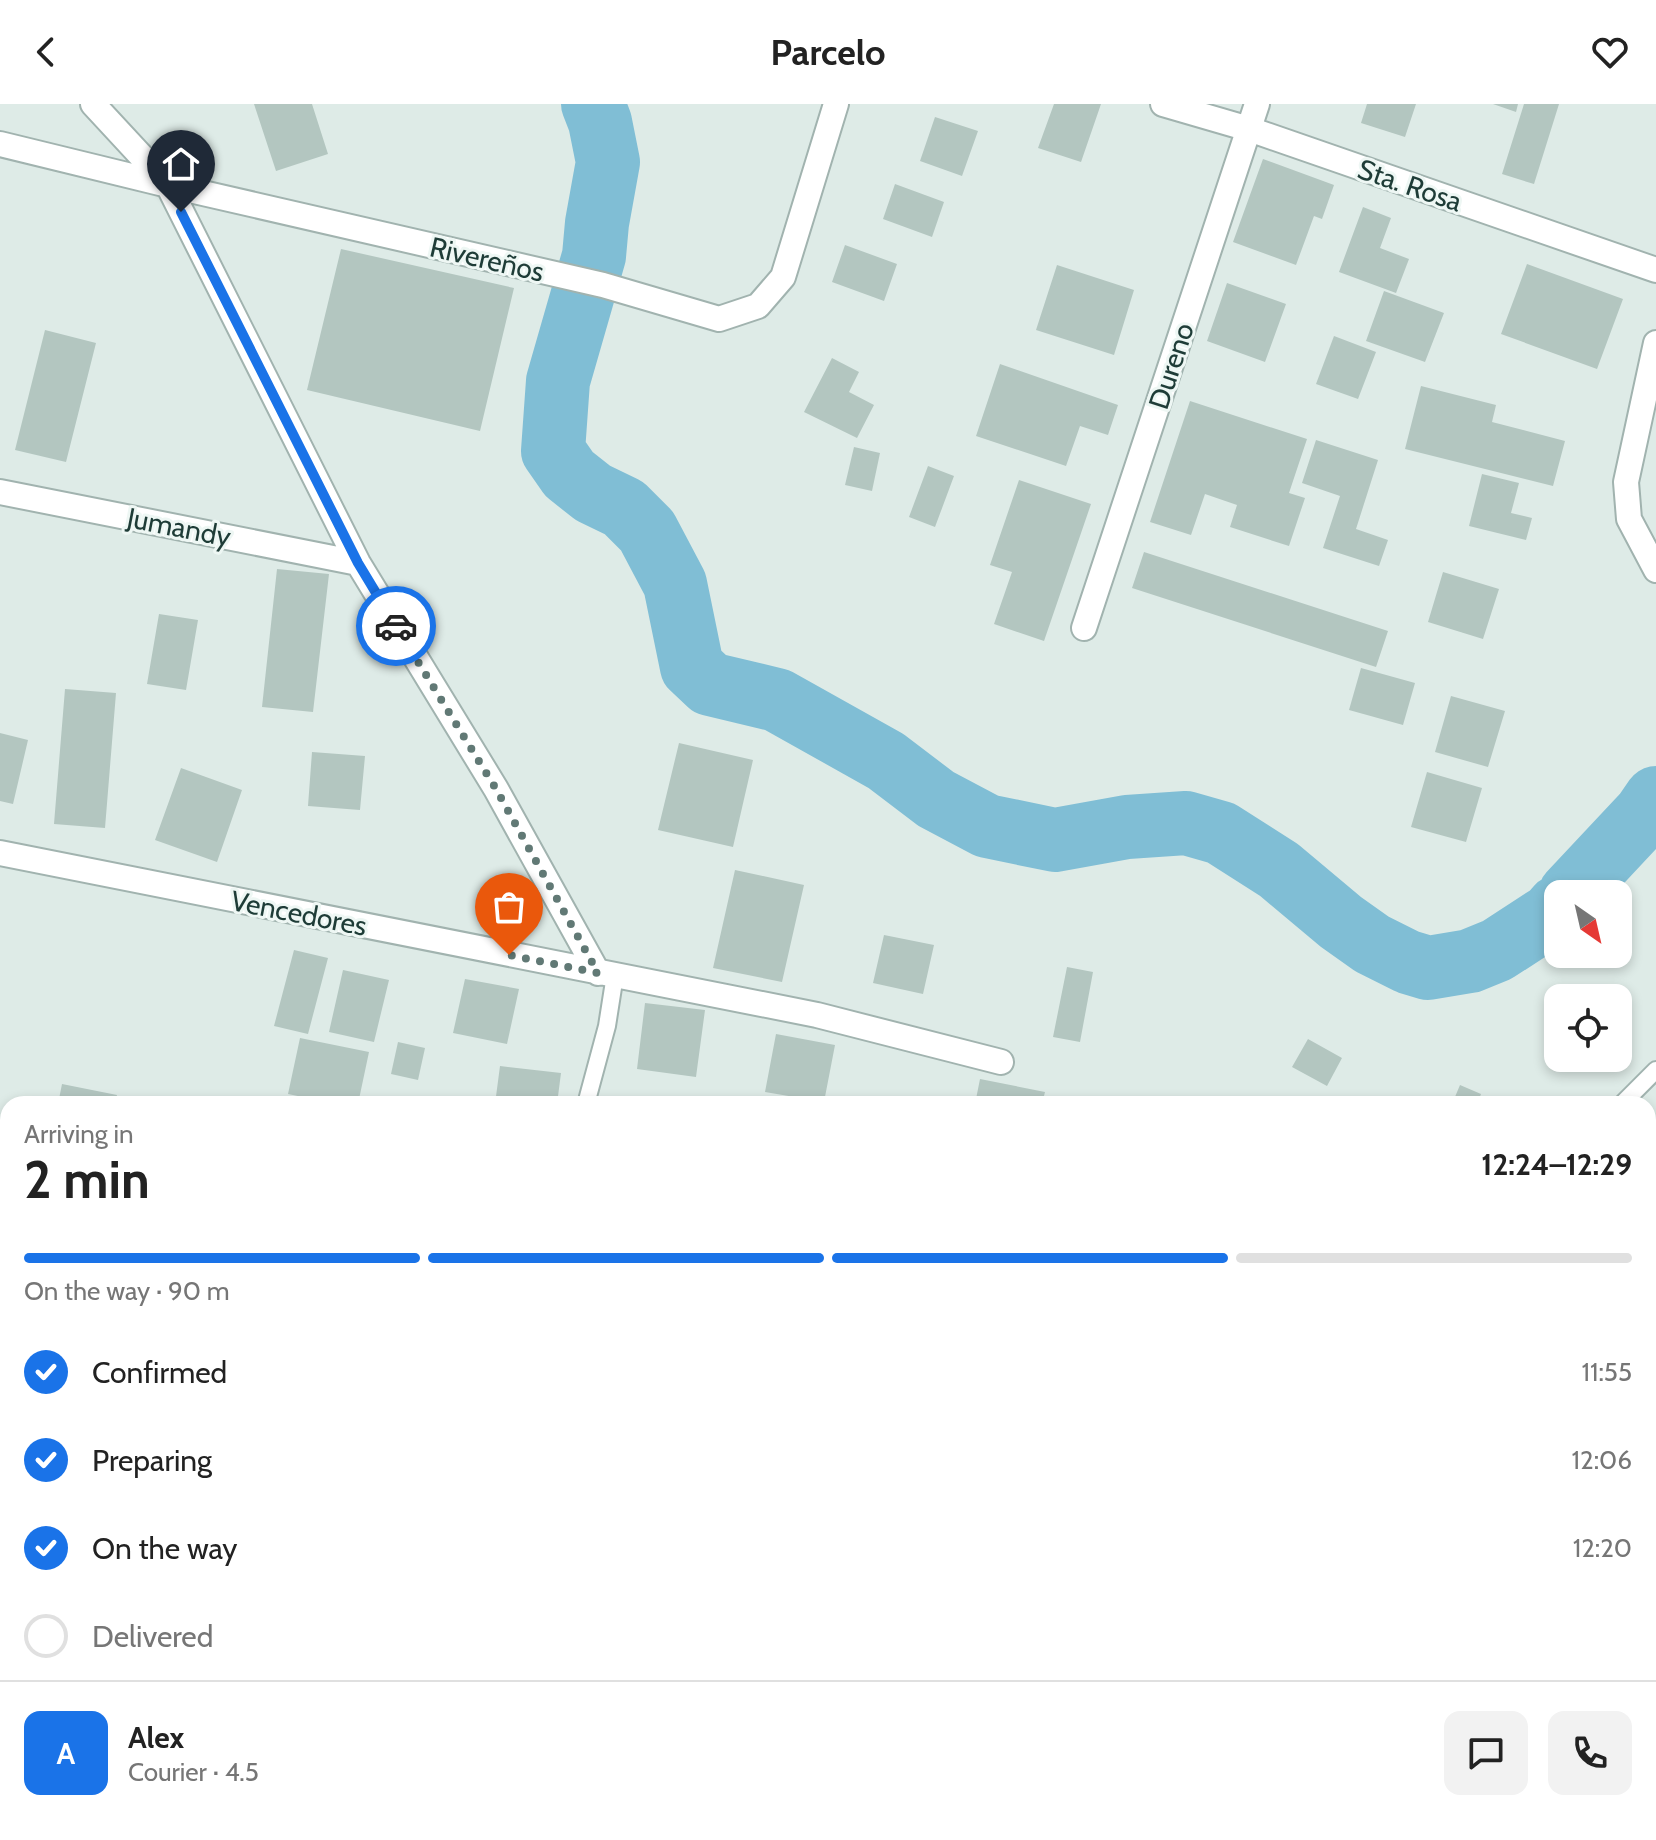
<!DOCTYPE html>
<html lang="en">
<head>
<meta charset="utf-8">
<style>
  body { margin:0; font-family:Cabin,sans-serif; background:#f2f2f2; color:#222; height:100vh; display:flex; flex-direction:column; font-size:30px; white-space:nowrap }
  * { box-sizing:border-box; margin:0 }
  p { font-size:26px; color:#767676 }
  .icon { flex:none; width:44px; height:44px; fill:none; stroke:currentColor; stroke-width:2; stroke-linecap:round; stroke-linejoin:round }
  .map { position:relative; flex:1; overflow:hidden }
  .panel { position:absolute; left:0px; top:992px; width:1656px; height:744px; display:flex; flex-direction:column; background:#fff; border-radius:24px 24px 0 0; box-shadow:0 4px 12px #0003 }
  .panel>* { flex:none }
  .needle { width:52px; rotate:146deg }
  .fabs { position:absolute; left:1544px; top:776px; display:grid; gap:16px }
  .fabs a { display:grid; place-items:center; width:88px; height:88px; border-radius:16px; background:#fff; box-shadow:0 4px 12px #0003; font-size:40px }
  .pin { position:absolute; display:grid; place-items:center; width:68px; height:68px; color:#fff; margin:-82px -34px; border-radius:50% 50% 50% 0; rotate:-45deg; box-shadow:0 0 8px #0007 }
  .pin .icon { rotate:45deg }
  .courier { position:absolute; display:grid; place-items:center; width:80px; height:80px; margin:-40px; border:6px solid #1a73e8; border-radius:50%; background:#fff; color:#222; box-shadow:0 2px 10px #0007 }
  .summary em { font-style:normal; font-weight:800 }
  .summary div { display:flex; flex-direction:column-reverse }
  .summary { display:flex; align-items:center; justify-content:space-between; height:136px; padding:0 24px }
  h1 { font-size:52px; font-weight:800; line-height:60px }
  .bar { display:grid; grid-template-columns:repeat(4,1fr); gap:12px 8px; align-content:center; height:96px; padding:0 24px }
  .bar i { height:10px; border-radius:6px; background:#e0e0e0 }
  .bar .current { background:#1a73e8 }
  .bar p { grid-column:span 4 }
  .line { display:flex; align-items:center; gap:20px; padding:0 24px; border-top:2px solid #e0e0e0 }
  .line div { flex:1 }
  .round { display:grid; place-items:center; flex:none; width:84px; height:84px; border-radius:16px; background:#f2f2f2 }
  ol { padding:0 24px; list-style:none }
  li { display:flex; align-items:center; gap:24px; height:88px }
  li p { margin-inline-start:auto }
  li .icon { padding:8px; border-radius:50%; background:#1a73e8; color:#fff; stroke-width:4 }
  li:last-child { color:#767676 }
  li i { width:44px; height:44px; border:4px solid #e0e0e0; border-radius:50% }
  header { display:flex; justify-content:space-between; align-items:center; height:104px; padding:0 24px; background:#fff; font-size:36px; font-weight:800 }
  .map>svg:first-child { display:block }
  .industrial { fill:url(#industrial-furrows) }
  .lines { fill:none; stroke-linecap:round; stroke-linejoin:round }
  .river { stroke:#80bed5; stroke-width:64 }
  .building { fill:#b3c6c0 }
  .lane-casing { stroke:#a1b3af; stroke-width:20 }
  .street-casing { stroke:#a1b3af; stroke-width:28 }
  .lane { stroke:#fff; stroke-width:16 }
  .street { stroke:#fff; stroke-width:24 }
  .done { stroke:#617975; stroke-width:8; stroke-dasharray:0 14.4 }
  .route { stroke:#1a73e8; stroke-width:10 }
  .labels { text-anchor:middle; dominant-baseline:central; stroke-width:6; stroke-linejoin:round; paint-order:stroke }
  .street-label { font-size:28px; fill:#1e3c37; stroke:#eef7f4 }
</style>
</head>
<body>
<header><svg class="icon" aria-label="back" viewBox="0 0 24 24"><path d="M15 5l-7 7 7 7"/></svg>Parcelo<svg class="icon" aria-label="heart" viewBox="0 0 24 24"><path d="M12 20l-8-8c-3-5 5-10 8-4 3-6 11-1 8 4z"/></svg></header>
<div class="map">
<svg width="1656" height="1736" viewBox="0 0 1656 1736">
  <defs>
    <pattern id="industrial-furrows" width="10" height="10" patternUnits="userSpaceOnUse" patternTransform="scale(2)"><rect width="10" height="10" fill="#ccdbd6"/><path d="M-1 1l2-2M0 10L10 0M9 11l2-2" fill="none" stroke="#afbdb8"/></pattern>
  </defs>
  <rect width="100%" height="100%" fill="#deebe7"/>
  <path class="industrial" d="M1656,1458v278h-170l-8,-8h170v-269z"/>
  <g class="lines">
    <path class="river" d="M593,0l7,18 8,40 -11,61 -3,33 -36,125 -5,70 16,23 24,19 31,15 23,23 28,53 17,83 18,17 67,16 109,61 50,38 51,27 68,14 72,-13 59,-4 35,10 58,37 62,52 31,22 36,18 20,6 42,-7 27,-11 54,-35 7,-8
      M1570,790l75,-80 11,-16"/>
  </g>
  <path class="building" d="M254,0h58l16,50 -52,17z
    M1054,0h47l-20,58 -43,-14z
    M1367,0h49l-11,33 -44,-14z
    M1493,0h25l-2,8z
    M1524,0h35l-25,80 -32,-10z
    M935,13l43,14 -16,45 -42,-15z
    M1263,55l71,26 -12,34 -8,-3 -18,49 -63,-23z
    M895,80l49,18 -12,35 -49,-18z
    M1363,103l28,11 -11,30 29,11 -13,34 -57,-21z
    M845,141l52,19 -13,37 -52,-19z
    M341,145l173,39 -34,143 -173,-41z
    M1527,160l96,35 -26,70 -96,-35z
    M1057,161l77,25 -20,65 -78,-25z
    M1227,179l59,21 -21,58 -58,-21z
    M1384,187l60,22 -19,49 -59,-21z
    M45,226l51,13 -30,119 -51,-12z
    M1334,232l42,16 -18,47 -42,-15z
    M832,254l27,14 -10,20 25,13 -17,33 -53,-26z
    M1000,260l118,41 -10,30 -28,-9 -14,40 -90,-30z
    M1421,282l75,19 -4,17 73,19 -12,45 -148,-37z
    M1190,297l117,38 -18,54 16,5 -16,48 -59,-19 7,-22 -32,-11 -14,41 -41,-13z
    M1316,336l62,20 -22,69 32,11 -9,26 -56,-18 17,-52 -38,-13z
    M854,343l26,6 -8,38 -27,-6z
    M928,362l26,10 -19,51 -26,-10z
    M1482,370l37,9 -8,30 21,5 -6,22 -57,-14z
    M1019,376l72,24 -47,137 -50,-17 18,-52 -22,-7z
    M1144,448l244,79 -12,36 -244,-79z
    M277,465l52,5 -16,138 -51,-5z
    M1443,468l56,17 -16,50 -55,-17z
    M159,510l39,6 -12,70 -39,-6z
    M1361,564l54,15 -12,42 -54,-15z
    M65,585l51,4 -11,135 -51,-4z
    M1451,592l54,15 -17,56 -53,-15z
    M0,629l28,7 -15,64 -13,-3z
    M679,639l74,17 -20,87 -75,-17z
    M312,648l53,4 -5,54 -52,-4z
    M181,664l61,22 -25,72 -62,-22z
    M1427,668l55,16 -16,54 -55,-15z
    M735,766l69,15 -22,97 -69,-14z
    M884,831l50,10 -11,49 -50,-11z
    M294,846l34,8 -20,76 -34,-8z
    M1067,863l26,5 -13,70 -27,-5z
    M343,866l46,10 -15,62 -45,-10z
    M465,875l54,10 -12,55 -54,-11z
    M645,899l60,7 -9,67 -59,-8z
    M776,930l59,11 -11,57 -59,-10z
    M300,934l69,14 -11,52h-21l-49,-10z
    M1308,935l34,19 -15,28 -35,-19z
    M398,938l27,6 -7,32 -27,-6z
    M500,962l61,7 -4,31h-62z
    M980,975l65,13 -3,12h-67z
    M62,980l55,11 -2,9h-57z
    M1460,981l21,9 -4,10h-25z
    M8,1265v75l-8,5v-75z
    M8,1592v74l-8,4v-74z"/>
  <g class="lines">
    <defs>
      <path id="lane" d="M586,1000l21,-78 8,-51
        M1622,1000l34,-34
        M0,1148h8
        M1648,1327l8,-3
        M0,1385l8,13"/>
      <path id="street" d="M93,0l75,81 190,378 138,226 102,184
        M1163,0l86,25 407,141
        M0,40l168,41 435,100 116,34 39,-13 25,-29 53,-173
        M1656,239l-30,139 3,37 27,51
        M0,388l358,71
        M1084,524l173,-524
        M0,749l817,162 184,47
        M442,1736l3,-8"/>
    </defs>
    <use href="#lane" class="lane-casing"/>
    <use href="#street" class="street-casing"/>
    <use href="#lane" class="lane"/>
    <use href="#street" class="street"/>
  </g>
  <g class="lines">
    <path class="done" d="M396,522l100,163 102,184 -89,-18"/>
    <path class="route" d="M181,108l177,351 38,63"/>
  </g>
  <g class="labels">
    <g class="street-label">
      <text transform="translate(1410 81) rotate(19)">Sta. Rosa</text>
      <text transform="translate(487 155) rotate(13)">Rivereños</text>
      <text transform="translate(1171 262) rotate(-72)">Dureno</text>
      <text transform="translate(179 423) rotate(11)">Jumandy</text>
      <text transform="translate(299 809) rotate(11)">Vencedores</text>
    </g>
  </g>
</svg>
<div class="fabs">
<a><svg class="needle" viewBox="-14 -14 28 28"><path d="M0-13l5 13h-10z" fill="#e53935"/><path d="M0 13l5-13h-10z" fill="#767676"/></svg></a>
<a><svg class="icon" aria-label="locate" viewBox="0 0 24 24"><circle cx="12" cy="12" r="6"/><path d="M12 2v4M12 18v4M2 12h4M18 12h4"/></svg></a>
</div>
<div class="pin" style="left:509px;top:851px;background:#ea580c"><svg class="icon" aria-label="bag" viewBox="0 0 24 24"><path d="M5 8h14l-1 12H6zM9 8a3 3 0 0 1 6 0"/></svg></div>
<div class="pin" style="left:181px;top:108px;background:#1f2937"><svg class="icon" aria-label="home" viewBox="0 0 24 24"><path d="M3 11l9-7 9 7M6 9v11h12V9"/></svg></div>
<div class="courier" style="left:396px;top:522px"><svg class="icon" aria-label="car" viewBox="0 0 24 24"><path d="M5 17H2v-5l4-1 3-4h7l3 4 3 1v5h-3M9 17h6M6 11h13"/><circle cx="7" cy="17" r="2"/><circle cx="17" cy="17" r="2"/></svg></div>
<section class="panel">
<div class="summary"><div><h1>2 min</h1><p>Arriving in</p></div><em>12:24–12:29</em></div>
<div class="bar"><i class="current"></i><i class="current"></i><i class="current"></i><i></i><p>On the way · 90 m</p></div>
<ol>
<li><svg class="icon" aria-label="check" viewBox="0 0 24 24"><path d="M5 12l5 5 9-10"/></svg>Confirmed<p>11:55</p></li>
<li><svg class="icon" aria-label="check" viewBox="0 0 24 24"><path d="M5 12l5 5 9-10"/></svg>Preparing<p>12:06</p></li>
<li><svg class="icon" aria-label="check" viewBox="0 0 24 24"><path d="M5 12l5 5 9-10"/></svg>On the way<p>12:20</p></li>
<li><i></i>Delivered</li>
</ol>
<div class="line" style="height:144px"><b class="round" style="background:#1a73e8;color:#fff">A</b><div><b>Alex</b><p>Courier · 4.5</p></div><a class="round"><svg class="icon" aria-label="chat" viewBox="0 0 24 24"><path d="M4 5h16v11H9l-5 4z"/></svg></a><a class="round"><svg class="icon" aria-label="phone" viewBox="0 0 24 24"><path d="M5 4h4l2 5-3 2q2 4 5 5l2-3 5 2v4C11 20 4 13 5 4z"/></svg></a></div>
</section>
</div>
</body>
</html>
